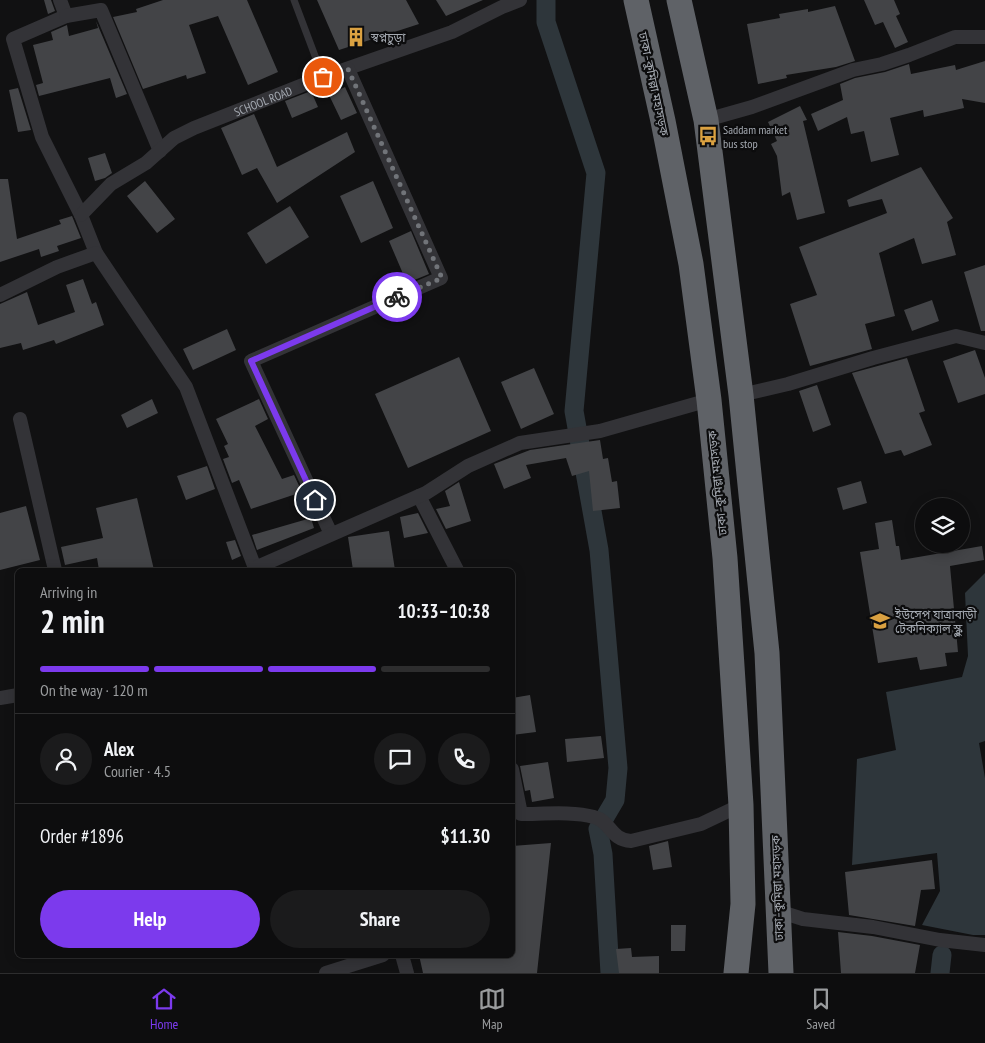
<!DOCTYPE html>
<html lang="en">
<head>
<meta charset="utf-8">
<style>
  body { margin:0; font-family:"PT Sans Narrow","Noto Sans Bengali",sans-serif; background:#1b1b1c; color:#f1f3f6; height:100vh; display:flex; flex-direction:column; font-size:19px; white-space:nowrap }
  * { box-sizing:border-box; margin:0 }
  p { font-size:16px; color:#9a9c9e }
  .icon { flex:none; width:28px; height:28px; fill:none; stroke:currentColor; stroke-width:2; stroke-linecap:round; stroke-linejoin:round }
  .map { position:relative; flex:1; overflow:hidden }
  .drawer { position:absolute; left:15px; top:568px; width:500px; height:390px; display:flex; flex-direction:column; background:#0d0d0e; border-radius:8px; box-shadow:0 2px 12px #0003,0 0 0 1px #2d2d2e }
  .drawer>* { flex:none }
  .buttons { position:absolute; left:915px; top:498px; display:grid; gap:10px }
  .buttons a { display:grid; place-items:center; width:55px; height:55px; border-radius:50%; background:#0d0d0e; box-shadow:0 2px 12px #0003,0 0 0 1px #2d2d2e; font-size:25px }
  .pin { position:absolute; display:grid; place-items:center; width:42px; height:42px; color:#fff; margin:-21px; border:2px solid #fff; border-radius:50%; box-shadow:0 1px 5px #0007 }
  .courier { position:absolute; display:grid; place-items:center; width:50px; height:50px; margin:-25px; border:4px solid #7c3aed; border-radius:50%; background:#fff; color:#222; box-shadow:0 1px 6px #0007 }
  .head em { font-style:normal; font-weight:600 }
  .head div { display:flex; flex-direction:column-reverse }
  .head { display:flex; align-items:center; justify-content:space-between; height:85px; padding:0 25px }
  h1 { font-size:32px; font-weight:600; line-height:38px }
  .bar { display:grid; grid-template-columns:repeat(4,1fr); gap:8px 5px; align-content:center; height:60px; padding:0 25px }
  .bar i { height:6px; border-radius:4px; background:#2d2d2e }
  .bar .current { background:#7c3aed }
  .bar p { grid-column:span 4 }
  .line { display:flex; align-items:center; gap:12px; padding:0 25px; border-top:1px solid #2d2d2e }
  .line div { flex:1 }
  .round { display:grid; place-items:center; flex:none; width:52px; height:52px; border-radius:26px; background:#1b1b1c }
  .button { display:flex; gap:10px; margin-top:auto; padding:10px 25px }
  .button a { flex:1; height:58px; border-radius:30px; background:#7c3aed; color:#fff; font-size:20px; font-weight:600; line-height:58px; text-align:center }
  .button a+a { background:#1b1b1c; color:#f1f3f6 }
  .tabs { display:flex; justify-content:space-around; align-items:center; height:70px; border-top:1px solid #2d2d2e; background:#0d0d0e; font-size:14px; color:#9a9c9e }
  .tabs a { display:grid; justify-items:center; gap:2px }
  .tabs .current { color:#7c3aed }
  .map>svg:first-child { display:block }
  .water { fill:#2e363b }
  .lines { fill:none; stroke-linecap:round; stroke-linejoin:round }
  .canal { stroke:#2e363b; stroke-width:19 }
  .building { fill:#434447 }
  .lane { stroke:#333337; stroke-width:7 }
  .street { stroke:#333337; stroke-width:14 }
  .highway { stroke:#5f6267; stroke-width:25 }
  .done { stroke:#717479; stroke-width:5; stroke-dasharray:0 9 }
  .route { stroke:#7c3aed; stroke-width:6 }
  .labels { text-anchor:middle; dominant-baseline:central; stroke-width:4.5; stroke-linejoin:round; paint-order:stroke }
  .poi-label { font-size:12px; fill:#a4a9b1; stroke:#0c0c0d; text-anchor:start }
  .street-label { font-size:12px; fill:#a4a9b1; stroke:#0c0c0d }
</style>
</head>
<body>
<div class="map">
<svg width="985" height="973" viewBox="0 0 985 973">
  <rect width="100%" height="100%" fill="#111112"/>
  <path class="water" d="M985,573v168l-6,2 6,35v157h-12l-51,-10 18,-34 -3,-38 -85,12 5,-106 39,-9 -10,-58 76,-15 6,-21 -3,-63z"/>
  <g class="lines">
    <path class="canal" d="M546,0v22l50,151 -22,238 25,139 19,218 -3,32 -17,29 5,25 7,119
      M940,973l2,-18"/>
  </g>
  <path class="building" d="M44,0h7l4,11 -7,3z
    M163,0h84l31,72 -30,13 -30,-69 -29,9 17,48 -19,6 -1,-4 -43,14 -30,-72 24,-5 -1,-3z
    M317,0h89l13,24 -80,26z
    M436,0h47l-37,16z
    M864,0h30l6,14 -4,2 12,26 -13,6 -12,-26 -8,3z
    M835,6l20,55 -19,6 -50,8 1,3 -29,6 -11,-60 33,-6 -1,-4 29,-5v3z
    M96,21l31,73 -11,4 -6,-20 -71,18 -3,-11 7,-2 -10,-38 20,-5 -2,-8 16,-7 2,11 29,-8z
    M985,61v42l-23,-4 2,9 -40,9 -1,-7 -33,8 9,37 -28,7 -7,-31 -13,3 -4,-17 -29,14 -7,-17 32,-14 -3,-16 15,-6 30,-6 24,-8 2,10 44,-9 1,5z
    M345,87l12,26 -16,7 -12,-25z
    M18,88l13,42 -13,2 -9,-42z
    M311,91l7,16 -26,11 -7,-17z
    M800,106l7,14 -4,1 22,92 -28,7 -7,-28 -8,4 -5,-40 -6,-12 6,-3 -9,-19z
    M254,114l23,53 70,-35 8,20 -78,51 -20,-35 -15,7 -21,-47z
    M105,153l7,20 -7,5 -10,3 -7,-23z
    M921,167l32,51 -6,4 9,33 -34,9 -8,-26 -35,15 16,63 -30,8 7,25 -62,17 -20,-62 27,-9 -18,-48 88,-34 -5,-14 -33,8 -2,-7z
    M0,179h8l9,60 44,-15 -2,-4 13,-4 9,22 -24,8 2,5 -18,6 -2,-8 -39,13z
    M145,181l30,38 -18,14 -30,-37z
    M373,181l20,47 -32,15 -21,-47z
    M290,206l19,31 -43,27 -19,-31z
    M411,231l18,43 -22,9 -18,-42z
    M985,265v66h-4l-17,-59z
    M83,279l9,25 4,-2 8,23 -48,19 -2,-4 -31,10 -2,-7 -21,5v-44l27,-12 11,33 37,-13 -9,-27z
    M932,300l7,21 -27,10 -8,-21z
    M227,329l9,21 -43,20 -10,-21z
    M975,350l10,28v16l-27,9 -15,-42z
    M459,357l32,74 -83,37 -33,-74z
    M907,358l18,53 -6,2 13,32 -28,11 -3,-6 -16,4 -33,-81z
    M534,368l20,46 -33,15 -20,-47z
    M817,385l14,40 -18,7 -14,-41z
    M152,399l6,14 -31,15 -6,-13z
    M259,399l9,20 -13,7 27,53 12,-4 8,17 -51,17 -12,-29 -7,3 -9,-24 6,-2 -5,-11 4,-2 -12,-25z
    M600,440l3,19 5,-1 4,24 5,-1 3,27 -27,3 -4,-40 -17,5 -6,-18 -40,7 5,13 -27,11 -10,-25 36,-14z
    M207,466l8,23 -29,11 -9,-24z
    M861,481l6,22 -24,7 -6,-22z
    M459,482l12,39 -25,8 -10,-20 14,-3 -5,-15z
    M137,498l17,72h-55l-2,-12 -32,7 -4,-18 42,-9 -7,-30z
    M26,506l14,54 -40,10v-57z
    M418,513l10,20 -24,5 -4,-21z
    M311,518l3,10 -57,22 -5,-15z
    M892,520l4,26h3l2,14 81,-14 2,14 -34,6 8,86 -13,1 2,13 -27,4 -3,-13 -39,6 -18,-111 19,-3 -4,-26z
    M389,531l6,39h-42l-5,-33z
    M235,540l6,16 -9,4 -6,-18z
    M530,695l6,37 -24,3v-37z
    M601,736l3,22 -37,4 -2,-23z
    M548,762l6,36 -22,4 -2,-12 -5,1 -5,-25z
    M668,841l4,26 -19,3 -4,-24z
    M551,843l-14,130h-114l-4,-18h93v-109z
    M932,860l3,29 -14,1 -6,36 -66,-11 -4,-43z
    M671,925h15l-1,26h-14z
    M838,932l34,4 48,9 -5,28h-74z
    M631,948l1,9 27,-1v17h-40l-3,-24z"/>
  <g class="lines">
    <path class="lane" d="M294,0l29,77"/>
    <g class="street">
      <path d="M60,0l6,16 -53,23 29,98 39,78 15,38"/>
      <path d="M66,16l35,-6 59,141"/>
      <path d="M706,120l46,-13 101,-37 29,-6 27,-9 46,-18h30"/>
      <path id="s1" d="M81,215l30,-31 35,-21 28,-25 20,-10 129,-51 129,-45 50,-25 18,-7"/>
      <path d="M0,295l57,-28 39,-14 90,134 69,181"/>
      <path d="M741,395l47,-11 85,-26 83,-22 29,7"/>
      <path d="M20,419l35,151"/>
      <path d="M419,496l38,74"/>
      <path d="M331,534l-80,-173 190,-83 -93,-209"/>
      <path d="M255,570v-2l171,-75 42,-27 52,-23 80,-12 109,-31"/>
      <path d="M0,698l18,-3"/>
      <path d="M512,769l9,45c22,0 52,-3 73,3 17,4 16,23 37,24l70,-17 40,-19"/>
      <path d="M778,911l25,8 70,8 67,13 45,5"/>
      <path d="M402,955l5,18"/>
      <path d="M326,973l57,-18"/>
    </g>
    <path class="highway" d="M636,0l27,121 28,143 18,136 16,158 16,247 2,99 -7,69
      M679,0l27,120 35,275 26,258 14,320"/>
  </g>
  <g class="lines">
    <path class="done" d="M323,77l25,-8 94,209 -45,19"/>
    <path class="route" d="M315,500l-64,-139 146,-64"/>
  </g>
  <defs>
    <symbol id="building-bare" viewBox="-9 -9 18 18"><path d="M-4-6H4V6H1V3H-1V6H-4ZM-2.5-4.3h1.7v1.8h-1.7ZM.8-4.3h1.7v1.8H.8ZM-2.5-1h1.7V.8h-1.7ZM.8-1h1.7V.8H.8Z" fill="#daa141" stroke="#0c0c0d" stroke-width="2.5" paint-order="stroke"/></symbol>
    <symbol id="bus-bare" viewBox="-9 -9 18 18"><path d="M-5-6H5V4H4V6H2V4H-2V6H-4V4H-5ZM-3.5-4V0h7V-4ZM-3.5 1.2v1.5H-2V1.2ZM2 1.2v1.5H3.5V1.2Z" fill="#daa141" stroke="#0c0c0d" stroke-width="2.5" paint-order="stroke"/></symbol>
    <symbol id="school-bare" viewBox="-9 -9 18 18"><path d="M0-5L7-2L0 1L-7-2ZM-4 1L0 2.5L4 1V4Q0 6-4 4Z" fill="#daa141" stroke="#0c0c0d" stroke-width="2.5" paint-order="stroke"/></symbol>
  </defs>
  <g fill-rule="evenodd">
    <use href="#building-bare" x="342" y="23" width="28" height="28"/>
    <use href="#bus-bare" x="694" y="122" width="28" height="28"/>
    <use href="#school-bare" x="866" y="607" width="28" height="28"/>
  </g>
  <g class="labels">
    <g class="poi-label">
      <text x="371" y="37">স্বপ্নচুড়া</text>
      <text x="723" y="129">Saddam market<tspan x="723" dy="14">bus stop</tspan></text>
      <text x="895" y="614">ইউসেপ যাত্রাবাড়ী<tspan x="895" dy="14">টেকনিক্যাল স্কুল</tspan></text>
    </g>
    <g class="street-label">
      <text transform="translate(654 84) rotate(78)">ঢাকা–কুমিল্লা মহাসড়ক</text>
      <text stroke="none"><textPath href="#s1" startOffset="218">SCHOOL ROAD</textPath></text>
      <text transform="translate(717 483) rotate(-96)">ঢাকা–কুমিল্লা মহাসড়ক</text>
      <text transform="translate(777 888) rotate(-92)">ঢাকা–কুমিল্লা মহাসড়ক</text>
    </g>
  </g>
</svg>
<div class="buttons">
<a><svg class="icon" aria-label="layers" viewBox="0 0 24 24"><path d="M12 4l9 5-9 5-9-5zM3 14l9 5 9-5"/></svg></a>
</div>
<div class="pin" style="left:323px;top:77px;background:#ea580c"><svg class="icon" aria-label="bag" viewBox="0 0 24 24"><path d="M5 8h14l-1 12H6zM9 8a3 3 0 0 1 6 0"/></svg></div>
<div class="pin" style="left:315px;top:500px;background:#1f2937"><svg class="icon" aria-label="home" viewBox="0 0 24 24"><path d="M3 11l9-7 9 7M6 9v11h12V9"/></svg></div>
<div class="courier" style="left:397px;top:297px"><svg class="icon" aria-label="bike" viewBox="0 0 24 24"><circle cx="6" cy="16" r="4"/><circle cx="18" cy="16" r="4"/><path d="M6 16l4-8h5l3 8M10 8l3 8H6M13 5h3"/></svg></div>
<section class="drawer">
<div class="head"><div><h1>2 min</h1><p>Arriving in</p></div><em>10:33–10:38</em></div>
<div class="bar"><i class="current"></i><i class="current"></i><i class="current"></i><i></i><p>On the way · 120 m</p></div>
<div class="line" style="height:90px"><a class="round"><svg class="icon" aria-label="person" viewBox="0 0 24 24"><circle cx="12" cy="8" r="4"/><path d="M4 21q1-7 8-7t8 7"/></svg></a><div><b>Alex</b><p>Courier · 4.5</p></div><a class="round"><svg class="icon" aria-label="chat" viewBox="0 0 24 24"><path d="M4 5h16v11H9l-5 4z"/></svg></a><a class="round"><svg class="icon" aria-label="phone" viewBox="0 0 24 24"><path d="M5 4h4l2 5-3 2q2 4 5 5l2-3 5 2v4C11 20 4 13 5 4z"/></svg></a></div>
<div class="line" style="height:65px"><div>Order #1896</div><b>$11.30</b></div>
<div class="button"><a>Help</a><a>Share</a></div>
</section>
</div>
<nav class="tabs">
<a class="current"><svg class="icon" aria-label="home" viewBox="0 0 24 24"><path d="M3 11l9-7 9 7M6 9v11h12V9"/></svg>Home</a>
<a><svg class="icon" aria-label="map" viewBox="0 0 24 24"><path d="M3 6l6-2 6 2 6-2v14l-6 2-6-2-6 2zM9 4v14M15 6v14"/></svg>Map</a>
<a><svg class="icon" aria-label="saved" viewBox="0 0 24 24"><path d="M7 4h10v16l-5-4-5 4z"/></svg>Saved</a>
</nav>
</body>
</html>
